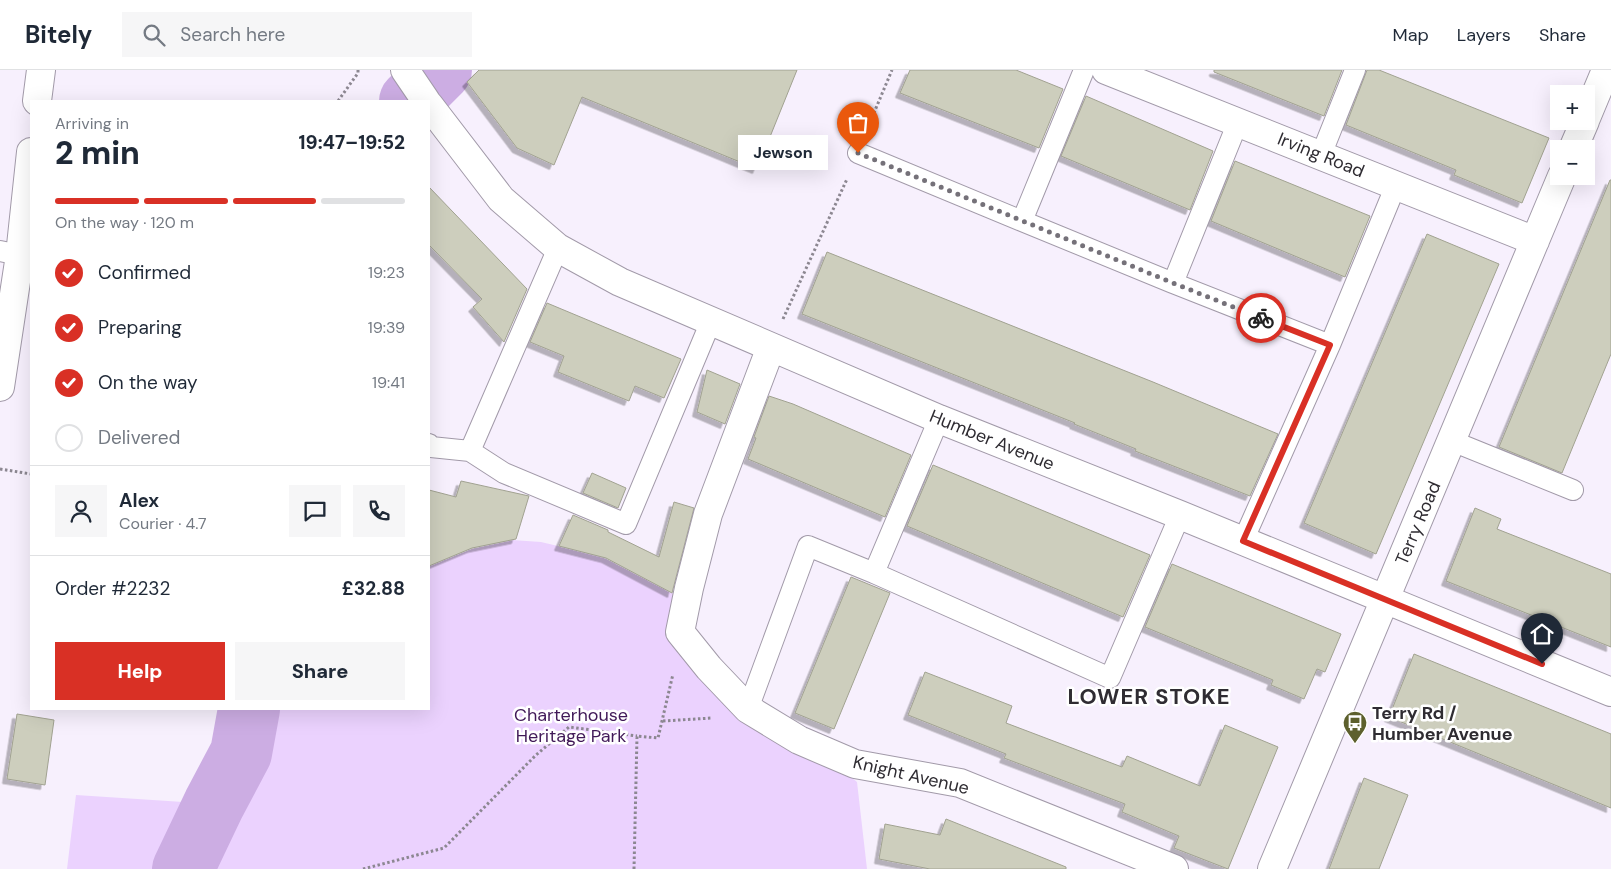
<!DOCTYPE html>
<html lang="en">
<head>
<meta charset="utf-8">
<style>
  body { margin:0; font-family:"DM Sans",sans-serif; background:#f6f6f7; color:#1f2937; height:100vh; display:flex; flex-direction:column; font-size:19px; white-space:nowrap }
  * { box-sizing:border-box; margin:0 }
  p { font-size:16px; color:#747a83 }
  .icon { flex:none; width:28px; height:28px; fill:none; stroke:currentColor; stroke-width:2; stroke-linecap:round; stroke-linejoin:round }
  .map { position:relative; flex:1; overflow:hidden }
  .side { position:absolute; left:30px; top:30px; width:400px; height:610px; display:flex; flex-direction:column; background:#fff; border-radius:0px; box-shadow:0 5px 20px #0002 }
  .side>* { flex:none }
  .tools { position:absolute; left:1550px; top:15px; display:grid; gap:10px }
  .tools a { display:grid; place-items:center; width:45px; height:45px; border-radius:0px; background:#fff; box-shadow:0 5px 20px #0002; font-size:25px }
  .pin { position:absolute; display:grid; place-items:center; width:42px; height:42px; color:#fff; margin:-51px -21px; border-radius:50% 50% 50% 0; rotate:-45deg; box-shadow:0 0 5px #0007 }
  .pin .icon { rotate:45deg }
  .courier { position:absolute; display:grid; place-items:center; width:50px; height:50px; margin:-25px; border:4px solid #d93025; border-radius:50%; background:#fff; color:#222; box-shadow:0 1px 6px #0007 }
  .bubble { position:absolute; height:35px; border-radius:0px; background:#fff; box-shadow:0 5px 20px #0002; font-size:16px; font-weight:800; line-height:35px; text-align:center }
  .headline em { font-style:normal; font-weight:800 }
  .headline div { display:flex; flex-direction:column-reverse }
  .headline { display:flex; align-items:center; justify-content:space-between; height:85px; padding:0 25px }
  h1 { font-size:32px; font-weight:800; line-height:38px }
  .bar { display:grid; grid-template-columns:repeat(4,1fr); gap:8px 5px; align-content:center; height:60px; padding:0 25px }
  .bar i { height:6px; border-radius:4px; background:#e0e1e3 }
  .bar .selected { background:#d93025 }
  .bar p { grid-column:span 4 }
  .line { display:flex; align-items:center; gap:12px; padding:0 25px; border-top:1px solid #e0e1e3 }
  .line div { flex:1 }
  .round { display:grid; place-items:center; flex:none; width:52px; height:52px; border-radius:0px; background:#f6f6f7 }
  ol { padding:0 25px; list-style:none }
  li { display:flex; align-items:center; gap:15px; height:55px }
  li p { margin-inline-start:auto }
  li .icon { padding:5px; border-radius:50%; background:#d93025; color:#fff; stroke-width:4 }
  li:last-child { color:#747a83 }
  li i { width:28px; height:28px; border:2px solid #e0e1e3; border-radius:50% }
  .cta { display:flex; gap:10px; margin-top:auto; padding:10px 25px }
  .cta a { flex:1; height:58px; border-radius:0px; background:#d93025; color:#fff; font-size:20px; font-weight:800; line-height:58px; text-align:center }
  .cta a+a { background:#f6f6f7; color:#1f2937 }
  header { display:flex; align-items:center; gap:30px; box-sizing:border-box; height:70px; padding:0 25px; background:#fff; border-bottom:1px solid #e0e1e3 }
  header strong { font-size:24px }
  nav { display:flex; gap:28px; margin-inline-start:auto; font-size:18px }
  .search { width:350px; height:45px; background:#f6f6f7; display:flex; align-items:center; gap:12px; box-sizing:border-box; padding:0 18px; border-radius:0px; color:#747a83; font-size:19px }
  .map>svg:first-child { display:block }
  .green { fill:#ebd2fe }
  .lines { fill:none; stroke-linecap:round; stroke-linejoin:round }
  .river { stroke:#ccade3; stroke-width:62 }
  .building { fill:#cdcebd; stroke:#a1a291; filter:url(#shadow) }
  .service-casing { stroke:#a29aa9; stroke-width:22 }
  .minor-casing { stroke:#a29aa9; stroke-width:30 }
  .path { stroke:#8c8791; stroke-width:3; stroke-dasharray:2.5 2.5; stroke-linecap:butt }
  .service { stroke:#fff; stroke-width:20 }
  .minor { stroke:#fff; stroke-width:28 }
  .done { stroke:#757179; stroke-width:5; stroke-dasharray:0 9 }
  .route { stroke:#d93025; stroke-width:6 }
  .labels { text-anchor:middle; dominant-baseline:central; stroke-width:5; stroke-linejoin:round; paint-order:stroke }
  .street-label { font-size:18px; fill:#2f2c32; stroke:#fff }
  .poi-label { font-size:18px; font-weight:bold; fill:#2f2c32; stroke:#fff; text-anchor:start }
  .park-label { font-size:18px; fill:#411958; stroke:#fff }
  .district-label { font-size:22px; font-weight:bold; letter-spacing:1px; fill:#2f2c32; stroke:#fff }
</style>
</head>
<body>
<header>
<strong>Bitely</strong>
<div class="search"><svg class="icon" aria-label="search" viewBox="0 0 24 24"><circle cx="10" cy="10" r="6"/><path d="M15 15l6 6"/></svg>Search here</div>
<nav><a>Map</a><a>Layers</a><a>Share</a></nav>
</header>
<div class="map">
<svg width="1611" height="799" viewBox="0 0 1611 799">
  <defs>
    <filter id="shadow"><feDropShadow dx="-4.5" dy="4.5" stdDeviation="0" flood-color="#0004"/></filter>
  </defs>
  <rect width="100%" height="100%" fill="#f7f0fd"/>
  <path class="green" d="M512,470l29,2 59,14 80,41v35l73,64 104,86 10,87h-800l9,-74 138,9 10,-95h205v-143l43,-17z"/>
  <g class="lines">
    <path class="river" d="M410,31l31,-31
      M183,799l31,-65 27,-51 8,-44"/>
  </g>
  <path class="building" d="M479,0h318l-40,99 -175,-72 -28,68 -37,-17 -50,-66z
    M910,0h106l47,19 -24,59 -139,-55z
    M1214,0h128l-18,46 -110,-44z
    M1367,0h12l170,68 -27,65 -68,-28 2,-5 -110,-45z
    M1086,26l127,55 -23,59 -129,-54z
    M1235,91l135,55 -25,61 -134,-56z
    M1610,110h1v174l-49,119 -63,-26z
    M429,117l98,102 -23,53 -31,-35 9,-8 -53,-54z
    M1427,164l72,30 -123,290 -72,-31z
    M827,182l326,130 125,52 -28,62 -115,-45 1,-2 -62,-25 1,-1 -273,-109z
    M547,233l134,56 -17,39 -29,-12 -6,15 -71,-29 6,-16 -34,-14z
    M707,300l33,14 -15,40 -28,-12z
    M769,326l24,8 118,51 -26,62 -137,-58 8,-21 -2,-1z
    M933,395l217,90 -27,62 -216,-91z
    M592,403l34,15 -8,20 -35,-15z
    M461,411l68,15 -13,43 -44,9 -43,18v-76l27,7z
    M674,432l20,6 -22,85 -66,-35 -47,-12 14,-31 35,15v2l51,25z
    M1475,438l26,11 -4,10 114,45v73l-165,-66z
    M1172,494l169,70 -16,38 -8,-3 -13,30 -33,-14 2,-5 -128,-53z
    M851,507l39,16 -56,136 -39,-16z
    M1414,584l197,80v74l-222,-91z
    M925,602l87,34 -6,17 116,44 5,-11 73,30 25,-61 53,22 -50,122 -54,-21 5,-12 -57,-24 3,-8 -121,-46 2,-4 -98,-39z
    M17,644l37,6 -9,65 -38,-6z
    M1364,708l44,17 -29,74h-50z
    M946,749l120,48v2h-136l-51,-10 6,-35 55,11z"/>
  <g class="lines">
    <defs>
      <path id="service" d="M858,83l164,68 62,-151
        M1321,85l34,-85
        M1022,151l151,62 65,-161
        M0,181l20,4
        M1173,213l157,62 -87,196
        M1330,275l66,-160
        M1452,371l121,49
        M429,374l2,3 39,4 88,-203
        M470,381l34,22 122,51 85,-203
        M874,503l65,-154
        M748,639l60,-163 66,27 236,105 70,-163"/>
      <path id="minor" d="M405,0l21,31
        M1106,0l429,171
        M37,31l4,-31
        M429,35l72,94 57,49 62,34 319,137 241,96 431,177
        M1586,48l20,-48
        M1573,79l12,-28
        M771,277l-63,167 -19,74 -9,44 29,36 39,41 51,31 56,24 105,19 214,86
        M0,317l20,-132 11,-103
        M1272,799l290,-693"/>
    </defs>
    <use href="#service" class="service-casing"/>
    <use href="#minor" class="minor-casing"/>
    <path class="path" d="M338,31l20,-28v-3
      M868,57l24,-57
      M783,249l64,-140
      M0,399l31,5
      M663,651l49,-3
      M363,799l81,-21 92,-93 33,-28 68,9
      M634,799l3,-133 21,2 15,-64"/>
    <use href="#service" class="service"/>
    <use href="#minor" class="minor"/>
  </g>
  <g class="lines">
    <path class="done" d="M858,83l315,130 88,35"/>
    <path class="route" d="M1261,248l69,27 -87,196 299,123"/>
  </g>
  <defs>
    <symbol id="bus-pin" viewBox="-11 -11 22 30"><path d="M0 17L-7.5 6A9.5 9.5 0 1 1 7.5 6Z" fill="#5d602d" stroke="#fff"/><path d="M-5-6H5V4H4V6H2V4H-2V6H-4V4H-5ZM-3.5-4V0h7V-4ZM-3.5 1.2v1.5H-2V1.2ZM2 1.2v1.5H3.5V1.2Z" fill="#fff"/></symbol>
  </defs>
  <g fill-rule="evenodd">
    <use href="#bus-pin" x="1341" y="639" width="28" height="38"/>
  </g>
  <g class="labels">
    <g class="street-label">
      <text transform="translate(1321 85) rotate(22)">Irving Road</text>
      <text transform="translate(992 370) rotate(22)">Humber Avenue</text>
      <text transform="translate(1418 453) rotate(-67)">Terry Road</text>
      <text transform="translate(911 705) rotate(13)">Knight Avenue</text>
    </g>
    <g class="poi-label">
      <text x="1372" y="643">Terry Rd /<tspan x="1372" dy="21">Humber Avenue</tspan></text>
    </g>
    <g class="park-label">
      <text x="571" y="645">Charterhouse<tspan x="571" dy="21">Heritage Park</tspan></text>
    </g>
    <g class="district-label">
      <text x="1149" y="626">LOWER STOKE</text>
    </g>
  </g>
</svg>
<div class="tools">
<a>+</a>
<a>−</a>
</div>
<div class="pin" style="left:858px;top:83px;background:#ea580c"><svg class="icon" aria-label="bag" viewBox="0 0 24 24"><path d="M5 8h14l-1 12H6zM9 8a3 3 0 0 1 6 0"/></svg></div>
<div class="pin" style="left:1542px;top:594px;background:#1f2937"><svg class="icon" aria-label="home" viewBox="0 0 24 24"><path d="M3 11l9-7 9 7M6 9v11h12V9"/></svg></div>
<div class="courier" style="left:1261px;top:248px"><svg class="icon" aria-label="bike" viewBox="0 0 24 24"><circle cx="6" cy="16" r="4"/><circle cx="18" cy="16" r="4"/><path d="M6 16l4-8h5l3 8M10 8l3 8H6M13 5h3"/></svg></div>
<div class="bubble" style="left:738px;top:65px;width:90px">Jewson</div>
<section class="side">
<div class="headline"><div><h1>2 min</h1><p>Arriving in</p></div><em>19:47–19:52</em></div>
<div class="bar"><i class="selected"></i><i class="selected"></i><i class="selected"></i><i></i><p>On the way · 120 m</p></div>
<ol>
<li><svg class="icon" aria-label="check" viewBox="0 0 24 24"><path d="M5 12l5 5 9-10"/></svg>Confirmed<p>19:23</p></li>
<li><svg class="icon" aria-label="check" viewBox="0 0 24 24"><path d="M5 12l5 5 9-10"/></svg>Preparing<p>19:39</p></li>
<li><svg class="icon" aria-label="check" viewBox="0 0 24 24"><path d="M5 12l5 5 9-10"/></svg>On the way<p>19:41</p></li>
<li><i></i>Delivered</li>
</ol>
<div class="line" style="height:90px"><a class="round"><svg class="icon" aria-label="person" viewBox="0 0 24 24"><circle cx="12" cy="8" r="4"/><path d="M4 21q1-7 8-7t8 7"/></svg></a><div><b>Alex</b><p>Courier · 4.7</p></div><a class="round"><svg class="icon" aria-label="chat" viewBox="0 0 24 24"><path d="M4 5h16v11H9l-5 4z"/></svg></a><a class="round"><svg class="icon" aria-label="phone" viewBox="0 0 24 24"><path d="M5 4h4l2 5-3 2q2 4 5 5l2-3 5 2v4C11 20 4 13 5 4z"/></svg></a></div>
<div class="line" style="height:65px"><div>Order #2232</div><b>£32.88</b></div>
<div class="cta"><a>Help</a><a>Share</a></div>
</section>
</div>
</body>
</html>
